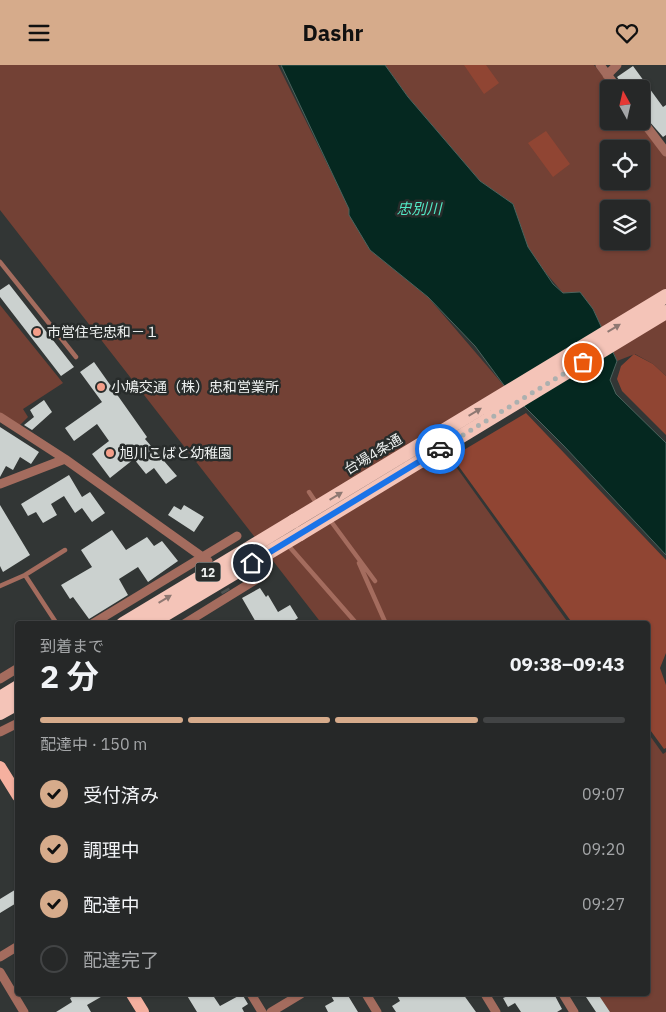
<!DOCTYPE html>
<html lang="ja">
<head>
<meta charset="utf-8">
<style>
  body { margin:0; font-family:"IBM Plex Sans","Noto Sans JP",sans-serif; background:#323434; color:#f1f3f6; height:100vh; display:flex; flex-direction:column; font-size:19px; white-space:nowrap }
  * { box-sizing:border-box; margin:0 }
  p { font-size:16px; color:#a4a6a8 }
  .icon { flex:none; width:28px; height:28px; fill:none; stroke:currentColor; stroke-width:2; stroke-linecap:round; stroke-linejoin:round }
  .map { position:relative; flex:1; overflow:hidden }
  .details { position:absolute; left:15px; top:556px; width:635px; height:375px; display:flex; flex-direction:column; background:#262828; border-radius:5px; box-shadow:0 1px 4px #0004,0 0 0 1px #424445 }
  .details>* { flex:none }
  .needle { width:32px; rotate:352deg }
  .tools { position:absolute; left:600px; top:15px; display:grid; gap:10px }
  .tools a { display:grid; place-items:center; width:50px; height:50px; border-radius:5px; background:#262828; box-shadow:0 1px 4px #0004,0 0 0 1px #424445; font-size:25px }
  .pin { position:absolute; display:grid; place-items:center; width:42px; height:42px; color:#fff; margin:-21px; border:2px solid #fff; border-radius:50%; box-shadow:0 1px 5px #0007 }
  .courier { position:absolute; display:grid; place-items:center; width:50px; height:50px; margin:-25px; border:4px solid #1a73e8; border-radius:50%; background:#fff; color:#222; box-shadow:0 1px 6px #0007 }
  .headline em { font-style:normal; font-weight:700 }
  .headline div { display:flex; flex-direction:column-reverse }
  .headline { display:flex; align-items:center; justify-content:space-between; height:85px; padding:0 25px }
  h1 { font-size:32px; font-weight:700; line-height:38px }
  .bar { display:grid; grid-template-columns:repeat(4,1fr); gap:8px 5px; align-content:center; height:60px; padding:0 25px }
  .bar i { height:6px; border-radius:4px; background:#424445 }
  .bar .active { background:#d6ab8b }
  .bar p { grid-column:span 4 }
  ol { padding:0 25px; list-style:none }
  li { display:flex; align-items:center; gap:15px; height:55px }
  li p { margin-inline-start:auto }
  li .icon { padding:5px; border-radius:50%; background:#d6ab8b; color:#111; stroke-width:4 }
  li:last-child { color:#a4a6a8 }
  li i { width:28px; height:28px; border:2px solid #424445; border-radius:50% }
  header { display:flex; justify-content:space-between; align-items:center; height:65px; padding:0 25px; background:#d6ab8b; color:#111; font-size:22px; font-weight:700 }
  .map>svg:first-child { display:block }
  .green { fill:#734135; fill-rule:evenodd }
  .forest { fill:#904533 }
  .water { fill:#052820; stroke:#4b645e }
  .building { fill:#cbd1cf }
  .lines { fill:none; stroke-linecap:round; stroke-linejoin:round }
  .minor-tunnel { stroke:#4e5251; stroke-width:9; stroke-dasharray:9 4.5; stroke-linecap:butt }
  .service { stroke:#a46c5e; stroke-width:4.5 }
  .minor { stroke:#a46c5e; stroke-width:9 }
  .primary { stroke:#f5b09f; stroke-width:12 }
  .trunk { stroke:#f4c4b8; stroke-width:14 }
  .trunk-bridge { stroke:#f4c4b8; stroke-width:14 }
  .oneway { fill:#8e7872 }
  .done { stroke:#acb0af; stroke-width:5; stroke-dasharray:0 9 }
  .route { stroke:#1a73e8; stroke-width:6 }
  .poi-dot { fill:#f49e89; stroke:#282c2b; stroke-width:2 }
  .labels { text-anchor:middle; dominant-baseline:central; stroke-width:5; stroke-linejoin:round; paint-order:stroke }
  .shield { fill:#282c2b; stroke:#b3b6b5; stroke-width:1 }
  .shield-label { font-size:12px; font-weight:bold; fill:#eef1f0 }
  .poi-label { font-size:14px; fill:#eef1f0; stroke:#282c2b; text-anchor:start }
  .street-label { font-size:14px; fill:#eef1f0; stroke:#282c2b }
  .water-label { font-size:15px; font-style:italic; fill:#52e8c5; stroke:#282c2b }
</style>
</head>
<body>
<header><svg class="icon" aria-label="menu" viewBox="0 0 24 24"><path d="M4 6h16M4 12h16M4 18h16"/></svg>Dashr<svg class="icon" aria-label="heart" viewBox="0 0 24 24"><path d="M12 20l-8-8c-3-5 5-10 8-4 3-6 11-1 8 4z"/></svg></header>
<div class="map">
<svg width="666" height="947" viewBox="0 0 666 947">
  <rect width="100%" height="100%" fill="#323635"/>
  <path class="green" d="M0,0h278l92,185 58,47 78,91 -249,152 -257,-330z
    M385,0h209l20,24h-5v32h31l26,31v139l-63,39 -10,-21 -30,-16 -24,-28 -11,-18 -15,-43 -33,-23 -72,-84zM609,84h32v32h-32zM609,144h32v32h-32z
    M0,240l63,78 -40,26 5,8 -11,11 -17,-11z
    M666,252v59l-13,-12 -18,-10 -18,7 -5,-12z
    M444,385l125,174h-247l-52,-67z
    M648,668l15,21 3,-2v260h-56l-13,-18h51z"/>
  <path class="forest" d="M464,0h22l13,18 -15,11z
    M546,66l24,33 -17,13 -25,-34z
    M634,289l19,10 13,12v59l-44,-44 -5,-12 4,-13z
    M526,348l140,147v93l-6,15 6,17v63l-2,1 -16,-22v-103h-75l-121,-167z"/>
  <path class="water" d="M281,0h104l23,32 72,84 33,23 15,43 25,37 10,9 17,-1 13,17 24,52 -7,19 6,14 50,49v112l-102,-109 -58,-58 -31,-42 -47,-49 -58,-47 -21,-35v-6z"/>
  <path class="building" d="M633,1l30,41 3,-2v30l-3,2 -22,-25v-23h-16l-8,-12z
    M9,219l65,83 -13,9 -61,-79v-7z
    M94,297l53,75 -2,2 32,37 -11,8 -12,-16 -8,6 -12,-15 -24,19 -18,-24 17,-13 -12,-17 -23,17 -9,-13 37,-26 -22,-30z
    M44,335l8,12 -20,18 -8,-5 10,-8 -4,-7z
    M0,362l39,25 -8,12 -11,-7 -7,13 -7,-4 -6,11z
    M69,410l13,22 8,-5 15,21 -13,9 -10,-14 -7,5 -11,-17 -13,8 6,11 -14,8 -7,-11 -8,4 -7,-12z
    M0,440l30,50 -27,17 -3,-6z
    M184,440l20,12 -10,15 -26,-17 6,-9 7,4z
    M112,465l14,20 21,-13 7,9 8,-5 16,20 -30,21 -10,-15 -19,12 9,16 -39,24 -16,-22 -3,2 -9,-14 31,-18 -11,-17z
    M260,523l6,9 2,-2 10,17 12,-7 8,13 -9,6h-32l-15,-26z
    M18,823v14l-18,11v-14z
    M77,929h29l-19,11 4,7h-35l16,-10 -2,-4z
    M186,929h26l8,12 22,-12 6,10 -6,4 2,4h-47z
    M330,929h17l11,18h-30l-3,-6 9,-5z
    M396,929h67l13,18h-80l-4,-6 8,-5z
    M512,929h42l8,15 -5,3h-36l-6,-9 -7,4 -5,-9z
    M584,929h14l12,18h-14z"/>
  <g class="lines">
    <path class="minor-tunnel" d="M218,513l8,14"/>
    <path class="service" d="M0,197l76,95
      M309,427l8,12
      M330,455l45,61
      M287,479l70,80
      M359,498l27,61
      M25,510l32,49
      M0,521l25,-11 40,-25"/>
    <path class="minor" d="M600,0l18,24
      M607,10l10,-10
      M641,54l25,33
      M0,352l65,42 143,102
      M0,419l65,-25
      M92,559l145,-88
      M184,559l81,-50
      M0,614l18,-11
      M0,667l18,-9
      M0,892l18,-11
      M0,907l24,40
      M251,929l11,18
      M366,929l11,18
      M485,929l11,18
      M563,929l11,18
      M271,947l30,-18"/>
    <path class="primary" d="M0,702l18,29
      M132,929l11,18"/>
    <path class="trunk" d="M123,559l171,-103
      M149,559l151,-90
      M0,633l18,-11
      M0,648l18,-10"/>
    <path class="trunk-bridge" d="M294,456l372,-225
      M300,469l366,-222"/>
  </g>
  <defs><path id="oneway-solid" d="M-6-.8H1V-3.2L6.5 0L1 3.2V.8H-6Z" transform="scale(1.25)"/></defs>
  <g class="oneway">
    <use href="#oneway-solid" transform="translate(614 263) rotate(-31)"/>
    <use href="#oneway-solid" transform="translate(475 347) rotate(-31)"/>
    <use href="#oneway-solid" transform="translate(336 431) rotate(-31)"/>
    <use href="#oneway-solid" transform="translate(165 534) rotate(-31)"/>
  </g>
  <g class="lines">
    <path class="done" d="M440,384l143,-87"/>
    <path class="route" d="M252,498l188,-114"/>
  </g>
  <g class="poi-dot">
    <circle cx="37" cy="267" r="5"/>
    <circle cx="101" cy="322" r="5"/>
    <circle cx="110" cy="388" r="5"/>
  </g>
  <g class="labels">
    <rect class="shield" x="195.5" y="497.5" width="25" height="19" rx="4"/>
    <g class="shield-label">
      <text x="208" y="507">12</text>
    </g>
    <g class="poi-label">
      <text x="47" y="267">市営住宅忠和－１</text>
      <text x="111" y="322">小鳩交通（株）忠和営業所</text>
      <text x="120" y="388">旭川こばと幼稚園</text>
    </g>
    <g class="street-label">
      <text transform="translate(373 389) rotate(-31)">台場4条通</text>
    </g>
    <g class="water-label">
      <text x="419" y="143">忠別川</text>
    </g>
  </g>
</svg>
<div class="tools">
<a><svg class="needle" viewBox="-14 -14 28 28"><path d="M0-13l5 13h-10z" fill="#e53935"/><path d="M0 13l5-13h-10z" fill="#a4a6a8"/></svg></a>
<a><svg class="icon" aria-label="locate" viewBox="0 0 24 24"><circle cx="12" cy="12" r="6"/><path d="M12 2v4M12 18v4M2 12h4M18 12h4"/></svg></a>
<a><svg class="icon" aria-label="layers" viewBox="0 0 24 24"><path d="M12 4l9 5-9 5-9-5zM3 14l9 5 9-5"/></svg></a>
</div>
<div class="pin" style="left:583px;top:297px;background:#ea580c"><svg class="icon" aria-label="bag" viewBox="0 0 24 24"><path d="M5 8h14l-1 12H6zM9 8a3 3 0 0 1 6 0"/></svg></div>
<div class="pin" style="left:252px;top:498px;background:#1f2937"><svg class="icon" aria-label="home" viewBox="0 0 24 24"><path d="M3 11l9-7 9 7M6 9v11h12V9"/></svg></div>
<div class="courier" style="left:440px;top:384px"><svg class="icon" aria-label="car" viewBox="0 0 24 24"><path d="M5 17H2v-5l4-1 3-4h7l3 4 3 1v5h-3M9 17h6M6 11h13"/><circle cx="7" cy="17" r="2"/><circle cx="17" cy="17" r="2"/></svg></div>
<section class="details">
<div class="headline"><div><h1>2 分</h1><p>到着まで</p></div><em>09:38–09:43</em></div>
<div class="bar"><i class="active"></i><i class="active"></i><i class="active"></i><i></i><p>配達中 · 150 m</p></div>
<ol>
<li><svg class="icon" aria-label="check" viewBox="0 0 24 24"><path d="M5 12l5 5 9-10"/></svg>受付済み<p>09:07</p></li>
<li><svg class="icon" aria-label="check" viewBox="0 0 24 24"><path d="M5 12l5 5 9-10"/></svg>調理中<p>09:20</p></li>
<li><svg class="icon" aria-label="check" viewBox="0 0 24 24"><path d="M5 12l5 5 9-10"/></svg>配達中<p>09:27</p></li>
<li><i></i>配達完了</li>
</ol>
</section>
</div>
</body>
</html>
